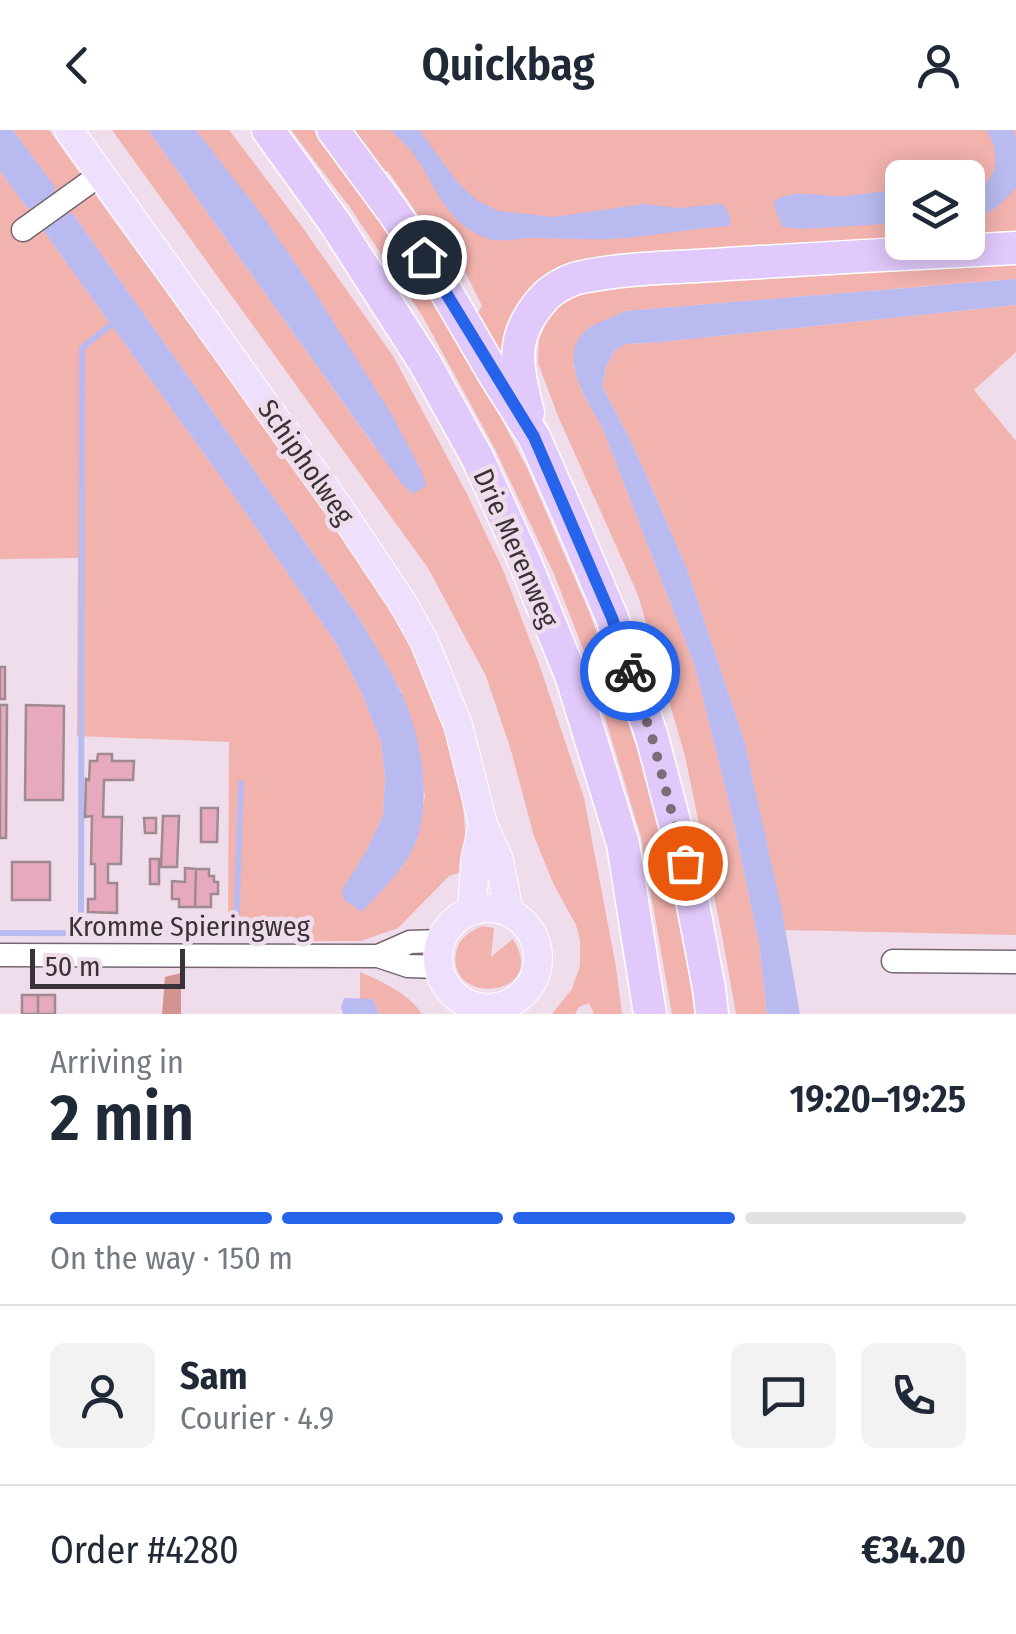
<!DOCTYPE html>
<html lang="en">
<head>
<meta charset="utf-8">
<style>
  body { margin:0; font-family:"Fira Sans Condensed",sans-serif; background:#f2f2f3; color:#1f2937; height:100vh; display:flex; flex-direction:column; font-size:38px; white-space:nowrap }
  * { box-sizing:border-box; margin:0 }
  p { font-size:32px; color:#747a83 }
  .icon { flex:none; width:55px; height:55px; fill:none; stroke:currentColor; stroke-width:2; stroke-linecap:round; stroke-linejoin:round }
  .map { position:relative; height:884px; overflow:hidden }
  .details { display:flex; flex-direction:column; background:#fff; flex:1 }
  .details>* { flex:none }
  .tools { position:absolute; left:885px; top:30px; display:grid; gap:20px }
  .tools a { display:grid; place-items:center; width:100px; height:100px; border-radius:15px; background:#fff; box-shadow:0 5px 25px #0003; font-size:50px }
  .scale { position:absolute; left:30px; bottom:25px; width:155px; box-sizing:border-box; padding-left:10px; border:5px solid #393238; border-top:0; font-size:28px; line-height:35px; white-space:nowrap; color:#393238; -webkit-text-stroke:8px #efddeb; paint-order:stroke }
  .pin { position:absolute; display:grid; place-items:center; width:85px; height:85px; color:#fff; margin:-42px; border:5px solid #fff; border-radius:50%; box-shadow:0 2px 10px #0007 }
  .courier { position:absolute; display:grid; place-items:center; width:100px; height:100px; margin:-50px; border:8px solid #2563eb; border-radius:50%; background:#fff; color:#222; box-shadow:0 2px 12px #0007 }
  .overview em { font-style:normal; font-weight:600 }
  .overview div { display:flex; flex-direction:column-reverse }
  .overview { display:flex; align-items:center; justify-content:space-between; height:170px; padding:0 50px }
  h1 { font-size:65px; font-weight:600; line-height:75px }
  .bar { display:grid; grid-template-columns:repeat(4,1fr); gap:15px 10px; align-content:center; height:120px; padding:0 50px }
  .bar i { height:12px; border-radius:8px; background:#e0e1e3 }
  .bar .active { background:#2563eb }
  .bar p { grid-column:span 4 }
  .line { display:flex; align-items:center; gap:25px; padding:0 50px; border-top:2px solid #e0e1e3 }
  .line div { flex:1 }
  .round { display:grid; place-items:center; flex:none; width:105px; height:105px; border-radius:15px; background:#f2f2f3 }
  header { display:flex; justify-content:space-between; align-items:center; height:130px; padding:0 50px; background:#fff; font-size:45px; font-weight:600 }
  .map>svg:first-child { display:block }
  .green { fill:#f2b2ae }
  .forest { fill:#d39390 }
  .water { fill:#b8baf0 }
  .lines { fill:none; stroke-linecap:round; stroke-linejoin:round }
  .stream { stroke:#b8baf0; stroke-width:6 }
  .building { fill:#e7a9bd; stroke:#9f8a91; stroke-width:2.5 }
  .minor-casing { stroke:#766673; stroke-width:25 }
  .major-casing { stroke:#fff; stroke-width:30 }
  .highway-casing { stroke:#fff; stroke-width:35 }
  .minor { stroke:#fff; stroke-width:22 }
  .major { stroke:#eedffd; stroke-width:28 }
  .highway { stroke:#e2c9fb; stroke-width:32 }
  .done { stroke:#796e77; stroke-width:10; stroke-dasharray:0 18 }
  .route { stroke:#2563eb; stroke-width:12 }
  .labels { text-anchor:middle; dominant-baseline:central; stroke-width:9; stroke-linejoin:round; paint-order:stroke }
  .street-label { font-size:28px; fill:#393238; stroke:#efddeb }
</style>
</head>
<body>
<header><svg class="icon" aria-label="back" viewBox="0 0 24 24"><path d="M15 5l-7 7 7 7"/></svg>Quickbag<svg class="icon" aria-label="person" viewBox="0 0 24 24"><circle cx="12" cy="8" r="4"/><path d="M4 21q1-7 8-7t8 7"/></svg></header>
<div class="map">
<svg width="1016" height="884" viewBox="0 0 1016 884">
  <rect width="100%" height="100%" fill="#efddeb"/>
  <path class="green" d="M13,0h36c67,95 137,188 205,282 101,138 220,278 211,459l-16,5 -51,52 -37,13h-51l-9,-11 -73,2 1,-190 -152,-6 1,-178 -78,1v-388l27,37 10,1 10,12 -2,12 175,243 116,167 26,51 19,48 4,36 -2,37 -16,35 33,20 17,-30 8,-45 -24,-104 -40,-70 -288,-407 -12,-3 -9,-12 2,-12z
    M112,0h36l229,320 -70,-170 -46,-65 -65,-85h33l71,94 93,132 74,138 36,76 36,94 45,134 32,169 6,47h-28l-5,-11 -10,4 -4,7h-23l20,-25 8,-24v-24l-4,-16 -22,-40 -20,-49 -24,-89 -24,-71 -58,-108z
    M291,0h23l68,89 86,136 59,113 63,146 59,169 36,170 10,61h-23l-31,-177 -52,-173 -35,-90 -59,-125 -72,-132 -74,-111z
    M350,0h666v103l-48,6v-61h-66v64l-329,26 -66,96 -31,-49 6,-9 -17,-34 -6,3 -71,-104 -7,1z
    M1016,126v23l-391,32 -52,53 9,28 20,35 93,240 35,139 29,137 8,71h-31l-14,-79 -37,-179 -47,-161 -80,-179 -20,-53 1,-24 9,-20 13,-19 22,-13z
    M1016,175v47l-42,38 42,51v494l-231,-5 -41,-190 -57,-171 -54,-124 -31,-59 4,-19 9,-17 11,-6 35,-2z
    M482,796l12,2 -3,29 22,-18c37,59 -66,68 -57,14 3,-15 13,-21 26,-27z
    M360,842c23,10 48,21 62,42h-43l-6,-15h-13z"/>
  <path class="forest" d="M181,843v41h-19l3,-37z"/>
  <path class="water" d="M0,0h13l42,57 -3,12 9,11 12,4 288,407c12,22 27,44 38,67 21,43 33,105 18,151 -10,29 -36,51 -55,73l-18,-12 -2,-10 25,-40 16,-35 2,-37 -4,-36 -19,-48 -26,-51 -116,-167 -175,-243 1,-12 -9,-12 -10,-1 -27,-37z
    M148,0h48l66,85 45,65 85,135 30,57 4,14 -13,8 -12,-11z
    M391,0h28l39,53 20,18 21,10 55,6 90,-13 34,4 42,-4 4,1 6,12v9c-38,2 -81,11 -121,13 -26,1 -52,-1 -78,-1 -19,0 -34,7 -52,-3 -38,-19 -44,-53 -67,-83 -6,-8 -15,-14 -21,-22z
    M986,0h27l3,10v47c-13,16 -28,30 -48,32v-27c31,-7 34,-38 18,-62z
    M884,61h18v32l-99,6 -21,-2 -9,-25c19,-15 48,-5 71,-6 13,-1 27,-3 40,-5z
    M1016,149v26l-355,37 -35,2 -11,6 -9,17 -4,19 31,59 54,124 57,171 38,171 18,103h-33l-8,-71 -29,-137 -35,-139 -93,-240c-15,-27 -48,-73 -13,-99 10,-7 25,-11 36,-17z
    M344,868l29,1 6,15h-36l-2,-7z"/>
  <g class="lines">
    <path class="stream" d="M0,803l298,1
      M81,803l1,-585 30,-24
      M236,803l5,-150"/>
  </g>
  <path class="building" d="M0,537h5v32h-5z
    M0,575h7l-1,133h-6z
    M26,575l38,1 -1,94h-38z
    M98,624h14v7h22l-1,19h-29l-1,37h19l-1,47h-13v19h9v30l-29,-1v-13h7v-35h-4l1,-48 -7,1 1,-38 3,1 1,-19h7z
    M201,678h17l-1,34h-16z
    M163,686h16l-2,51h-16z
    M144,688h12v15h-11z
    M150,729h9v25h-9z
    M12,732h38v38h-38z
    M185,738l11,1 -1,38h-16v-8h-7v-18l13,1z
    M196,739h13v7h5v6h4v12h-7v13h-16z
    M22,865h16v19h-16z
    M38,865h17v19h-17z"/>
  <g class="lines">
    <defs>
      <path id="minor" d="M23,100l78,-56
        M0,825l378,1 30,10 31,1
        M378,826l32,-14 31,-1
        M893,831l123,1"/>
      <path id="major" d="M69,0l271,379 62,93 22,39 34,84 25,99 16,36 10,52
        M438 828a50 50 0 1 1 100 0a50 50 0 1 1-100 0Z
        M472,780l3,-50 8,-36"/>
      <path id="highway" d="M268,0l67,93 90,140 53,96 46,101 48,118 51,166 27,170
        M333,0l59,80 48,71 54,93 40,63 38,86 40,95 40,119 33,126 24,125 3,26
        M528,283c-11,-46 -20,-75 15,-114 8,-10 27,-20 39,-22 47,-10 97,-9 145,-13 96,-6 193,-11 289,-16"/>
    </defs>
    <use href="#minor" class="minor-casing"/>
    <use href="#major" class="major-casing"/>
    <use href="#highway" class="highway-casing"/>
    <use href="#minor" class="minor"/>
    <use href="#major" class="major"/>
    <use href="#highway" class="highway"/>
  </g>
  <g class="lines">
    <path class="done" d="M630,541l22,66 33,126"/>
    <path class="route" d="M424,127l110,180 78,181 18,53"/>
  </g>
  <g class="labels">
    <g class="street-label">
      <text transform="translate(306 332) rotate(55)">Schipholweg</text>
      <text transform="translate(516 418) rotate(66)">Drie Merenweg</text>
      <text x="189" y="796">Kromme Spieringweg</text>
    </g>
  </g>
</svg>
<div class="tools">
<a><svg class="icon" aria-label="layers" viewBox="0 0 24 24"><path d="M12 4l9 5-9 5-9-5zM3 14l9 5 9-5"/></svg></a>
</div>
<div class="scale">50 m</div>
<div class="pin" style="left:685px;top:733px;background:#ea580c"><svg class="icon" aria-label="bag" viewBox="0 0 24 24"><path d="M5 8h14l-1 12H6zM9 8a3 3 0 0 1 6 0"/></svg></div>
<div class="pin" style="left:424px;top:127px;background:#1f2937"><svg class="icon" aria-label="home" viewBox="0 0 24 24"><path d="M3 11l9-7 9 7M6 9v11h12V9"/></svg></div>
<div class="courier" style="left:630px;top:541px"><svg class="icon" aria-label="bike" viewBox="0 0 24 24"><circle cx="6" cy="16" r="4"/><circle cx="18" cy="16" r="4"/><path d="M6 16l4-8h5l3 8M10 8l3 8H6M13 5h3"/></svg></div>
</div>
<section class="details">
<div class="overview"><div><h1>2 min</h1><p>Arriving in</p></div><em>19:20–19:25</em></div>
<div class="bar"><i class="active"></i><i class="active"></i><i class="active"></i><i></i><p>On the way · 150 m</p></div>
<div class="line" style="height:180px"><a class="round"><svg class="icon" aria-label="person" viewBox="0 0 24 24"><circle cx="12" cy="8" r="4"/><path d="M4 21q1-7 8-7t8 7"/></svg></a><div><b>Sam</b><p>Courier · 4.9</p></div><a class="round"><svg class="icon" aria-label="chat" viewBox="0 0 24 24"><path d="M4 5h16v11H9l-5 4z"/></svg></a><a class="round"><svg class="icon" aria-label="phone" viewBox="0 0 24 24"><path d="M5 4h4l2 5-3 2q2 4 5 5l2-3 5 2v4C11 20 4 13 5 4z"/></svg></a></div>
<div class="line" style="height:130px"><div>Order #4280</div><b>€34.20</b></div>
</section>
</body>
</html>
